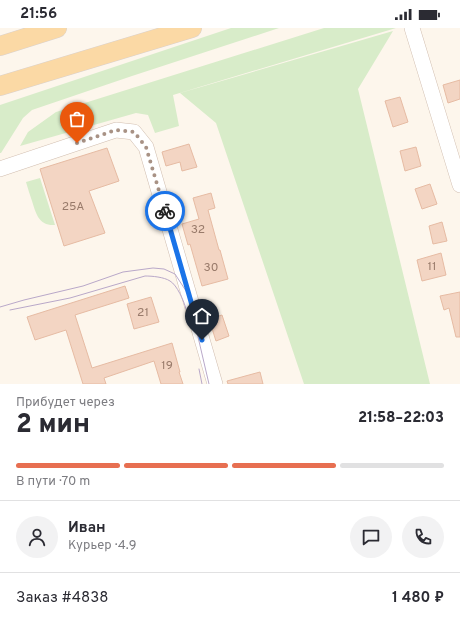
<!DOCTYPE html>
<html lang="ru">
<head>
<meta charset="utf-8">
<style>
  body { margin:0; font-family:Overpass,sans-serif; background:#f2f2f3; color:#2b2b33; height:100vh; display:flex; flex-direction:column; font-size:15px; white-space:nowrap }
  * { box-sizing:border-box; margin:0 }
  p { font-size:13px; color:#7c7c81 }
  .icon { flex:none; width:22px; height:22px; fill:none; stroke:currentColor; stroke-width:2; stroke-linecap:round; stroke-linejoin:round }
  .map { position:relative; height:356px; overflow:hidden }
  .side { display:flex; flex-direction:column; background:#fff; flex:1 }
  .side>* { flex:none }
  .pin { position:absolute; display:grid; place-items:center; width:34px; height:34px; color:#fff; margin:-41px -17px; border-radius:50% 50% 50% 0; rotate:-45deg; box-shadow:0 0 4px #0007 }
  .pin .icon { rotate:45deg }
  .courier { position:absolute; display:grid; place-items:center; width:40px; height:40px; margin:-20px; border:3px solid #1a73e8; border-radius:50%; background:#fff; color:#222; box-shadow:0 1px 5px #0007 }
  .summary em { font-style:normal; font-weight:800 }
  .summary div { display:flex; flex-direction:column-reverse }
  .summary { display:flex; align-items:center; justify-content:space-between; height:68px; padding:0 16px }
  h1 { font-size:26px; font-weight:800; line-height:30px }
  .bar { display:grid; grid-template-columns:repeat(4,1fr); gap:6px 4px; align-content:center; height:48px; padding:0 16px }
  .bar i { height:5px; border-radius:3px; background:#e1e1e2 }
  .bar .on { background:#e76f51 }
  .bar p { grid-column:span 4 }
  .line { display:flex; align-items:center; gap:10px; padding:0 16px; border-top:1px solid #e1e1e2 }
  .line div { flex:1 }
  .round { display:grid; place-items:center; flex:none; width:42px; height:42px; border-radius:21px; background:#f2f2f3 }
  .status { display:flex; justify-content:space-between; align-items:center; height:28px; padding:0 20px; background:#fff; direction:ltr }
  .status svg { height:11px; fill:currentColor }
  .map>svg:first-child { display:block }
  .green { fill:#d8ecc9 }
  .building { fill:#f3d5c3; stroke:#e6bba3 }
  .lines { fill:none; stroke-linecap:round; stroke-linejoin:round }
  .minor-casing { stroke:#d1beb0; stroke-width:16 }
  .major-casing { stroke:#dad1cd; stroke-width:20 }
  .minor { stroke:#fff; stroke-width:15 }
  .major { stroke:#fbd9a5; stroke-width:19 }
  .tram { stroke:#b9a8c9; stroke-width:1 }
  .done { stroke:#a89285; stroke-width:4; stroke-dasharray:0 7.2 }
  .route { stroke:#1a73e8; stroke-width:5 }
  .labels { text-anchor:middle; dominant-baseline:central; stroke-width:3; stroke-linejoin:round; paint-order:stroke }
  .number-label { font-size:12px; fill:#987a6a }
</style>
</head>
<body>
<div class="status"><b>21:56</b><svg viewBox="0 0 49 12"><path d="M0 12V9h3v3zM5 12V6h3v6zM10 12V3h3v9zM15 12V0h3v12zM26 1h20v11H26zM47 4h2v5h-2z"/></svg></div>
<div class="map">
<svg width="460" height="356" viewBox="0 0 460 356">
  <rect width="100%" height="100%" fill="#fdf6ec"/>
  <path class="green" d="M231,0h48l-147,48 -100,34 -9,8 -22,35h-1v-48z
    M324,0h72l-223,67 6,31 -24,7 -7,-18 -12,-2 -116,33 8,-14 28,-20z
    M393,3l-35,58 72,295h-126l-88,-261 -36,-30z
    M40,150l15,47c-16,1 -19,-11 -23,-24 -2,-6 -4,-12 -6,-19z"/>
  <path class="building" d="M460,52v19l-12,4 -5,-18z
    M400,69l8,25 -15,5 -8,-26z
    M189,116l8,23 -15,4 -2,-9 -14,4 -4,-14z
    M416,119l5,19 -16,5 -5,-20z
    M107,120l12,33 -30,10 16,42 -41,13 -24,-77z
    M430,156l7,20 -15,5 -7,-20z
    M211,165l4,15 -7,2 11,40h1l8,29 -26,7 -12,-42 -2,1 -6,-21 17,-5 -6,-21z
    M442,194l5,19 -14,3 -4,-18z
    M441,225l5,22 -24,6 -5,-21z
    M125,258l4,12 -54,17 17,53 80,-25 8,29h-1l4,12h-22l-7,-23 -50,17 2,6h-23l-17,-54 -31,10 -8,-23z
    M460,264v45h-4l-7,-29 -5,2 -4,-14z
    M151,269l8,25 -25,7 -7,-25z
    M222,287l7,21 -13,5 -7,-22z
    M260,344l3,12h-35l-1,-3z"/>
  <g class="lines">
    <defs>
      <path id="minor" d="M412,0l48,157
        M0,141l116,-39 18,2 12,15 69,237"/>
      <path id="major" d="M0,18l57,-18
        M0,58l192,-58"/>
    </defs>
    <use href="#minor" class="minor-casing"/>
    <use href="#major" class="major-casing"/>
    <use href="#minor" class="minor"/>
    <use href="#major" class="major"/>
    <path class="tram" d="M0,279l24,-7 59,-14 40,-14 30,-4 11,1 11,5 13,20 21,90
      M10,282l60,-12 75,-22c7,0 19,1 25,5 7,4 14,20 16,28
      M199,341l3,15"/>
  </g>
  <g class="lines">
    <path class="done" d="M77,115l39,-13 18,2 12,15 19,64"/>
    <path class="route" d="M165,183l37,129"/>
  </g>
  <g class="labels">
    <g class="number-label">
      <text x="73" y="179">25А</text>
      <text x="198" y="202">32</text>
      <text x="432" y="239">11</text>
      <text x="211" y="240">30</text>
      <text x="143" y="285">21</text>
      <text x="167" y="338">19</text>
    </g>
  </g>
</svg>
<div class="pin" style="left:77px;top:115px;background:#ea580c"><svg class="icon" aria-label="bag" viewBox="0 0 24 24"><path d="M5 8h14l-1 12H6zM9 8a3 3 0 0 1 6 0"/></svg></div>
<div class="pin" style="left:202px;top:312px;background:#1f2937"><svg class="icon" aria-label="home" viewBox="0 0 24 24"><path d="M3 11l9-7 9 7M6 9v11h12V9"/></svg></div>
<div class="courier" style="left:165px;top:183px"><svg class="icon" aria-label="bike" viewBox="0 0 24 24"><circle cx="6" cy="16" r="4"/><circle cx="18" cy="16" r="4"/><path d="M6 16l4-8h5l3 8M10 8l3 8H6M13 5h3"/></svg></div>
</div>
<section class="side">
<div class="summary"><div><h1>2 мин</h1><p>Прибудет через</p></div><em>21:58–22:03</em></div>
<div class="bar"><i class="on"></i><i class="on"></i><i class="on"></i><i></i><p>В пути · 70 m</p></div>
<div class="line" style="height:72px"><a class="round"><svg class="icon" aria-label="person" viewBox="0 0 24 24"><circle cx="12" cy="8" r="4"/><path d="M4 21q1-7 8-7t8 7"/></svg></a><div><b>Иван</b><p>Курьер · 4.9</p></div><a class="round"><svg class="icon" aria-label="chat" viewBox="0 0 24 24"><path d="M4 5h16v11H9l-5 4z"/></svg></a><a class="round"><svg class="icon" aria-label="phone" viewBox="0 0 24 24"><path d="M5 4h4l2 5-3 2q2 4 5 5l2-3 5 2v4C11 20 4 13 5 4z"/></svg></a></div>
<div class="line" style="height:52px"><div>Заказ #4838</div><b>1 480 ₽</b></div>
</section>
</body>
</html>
